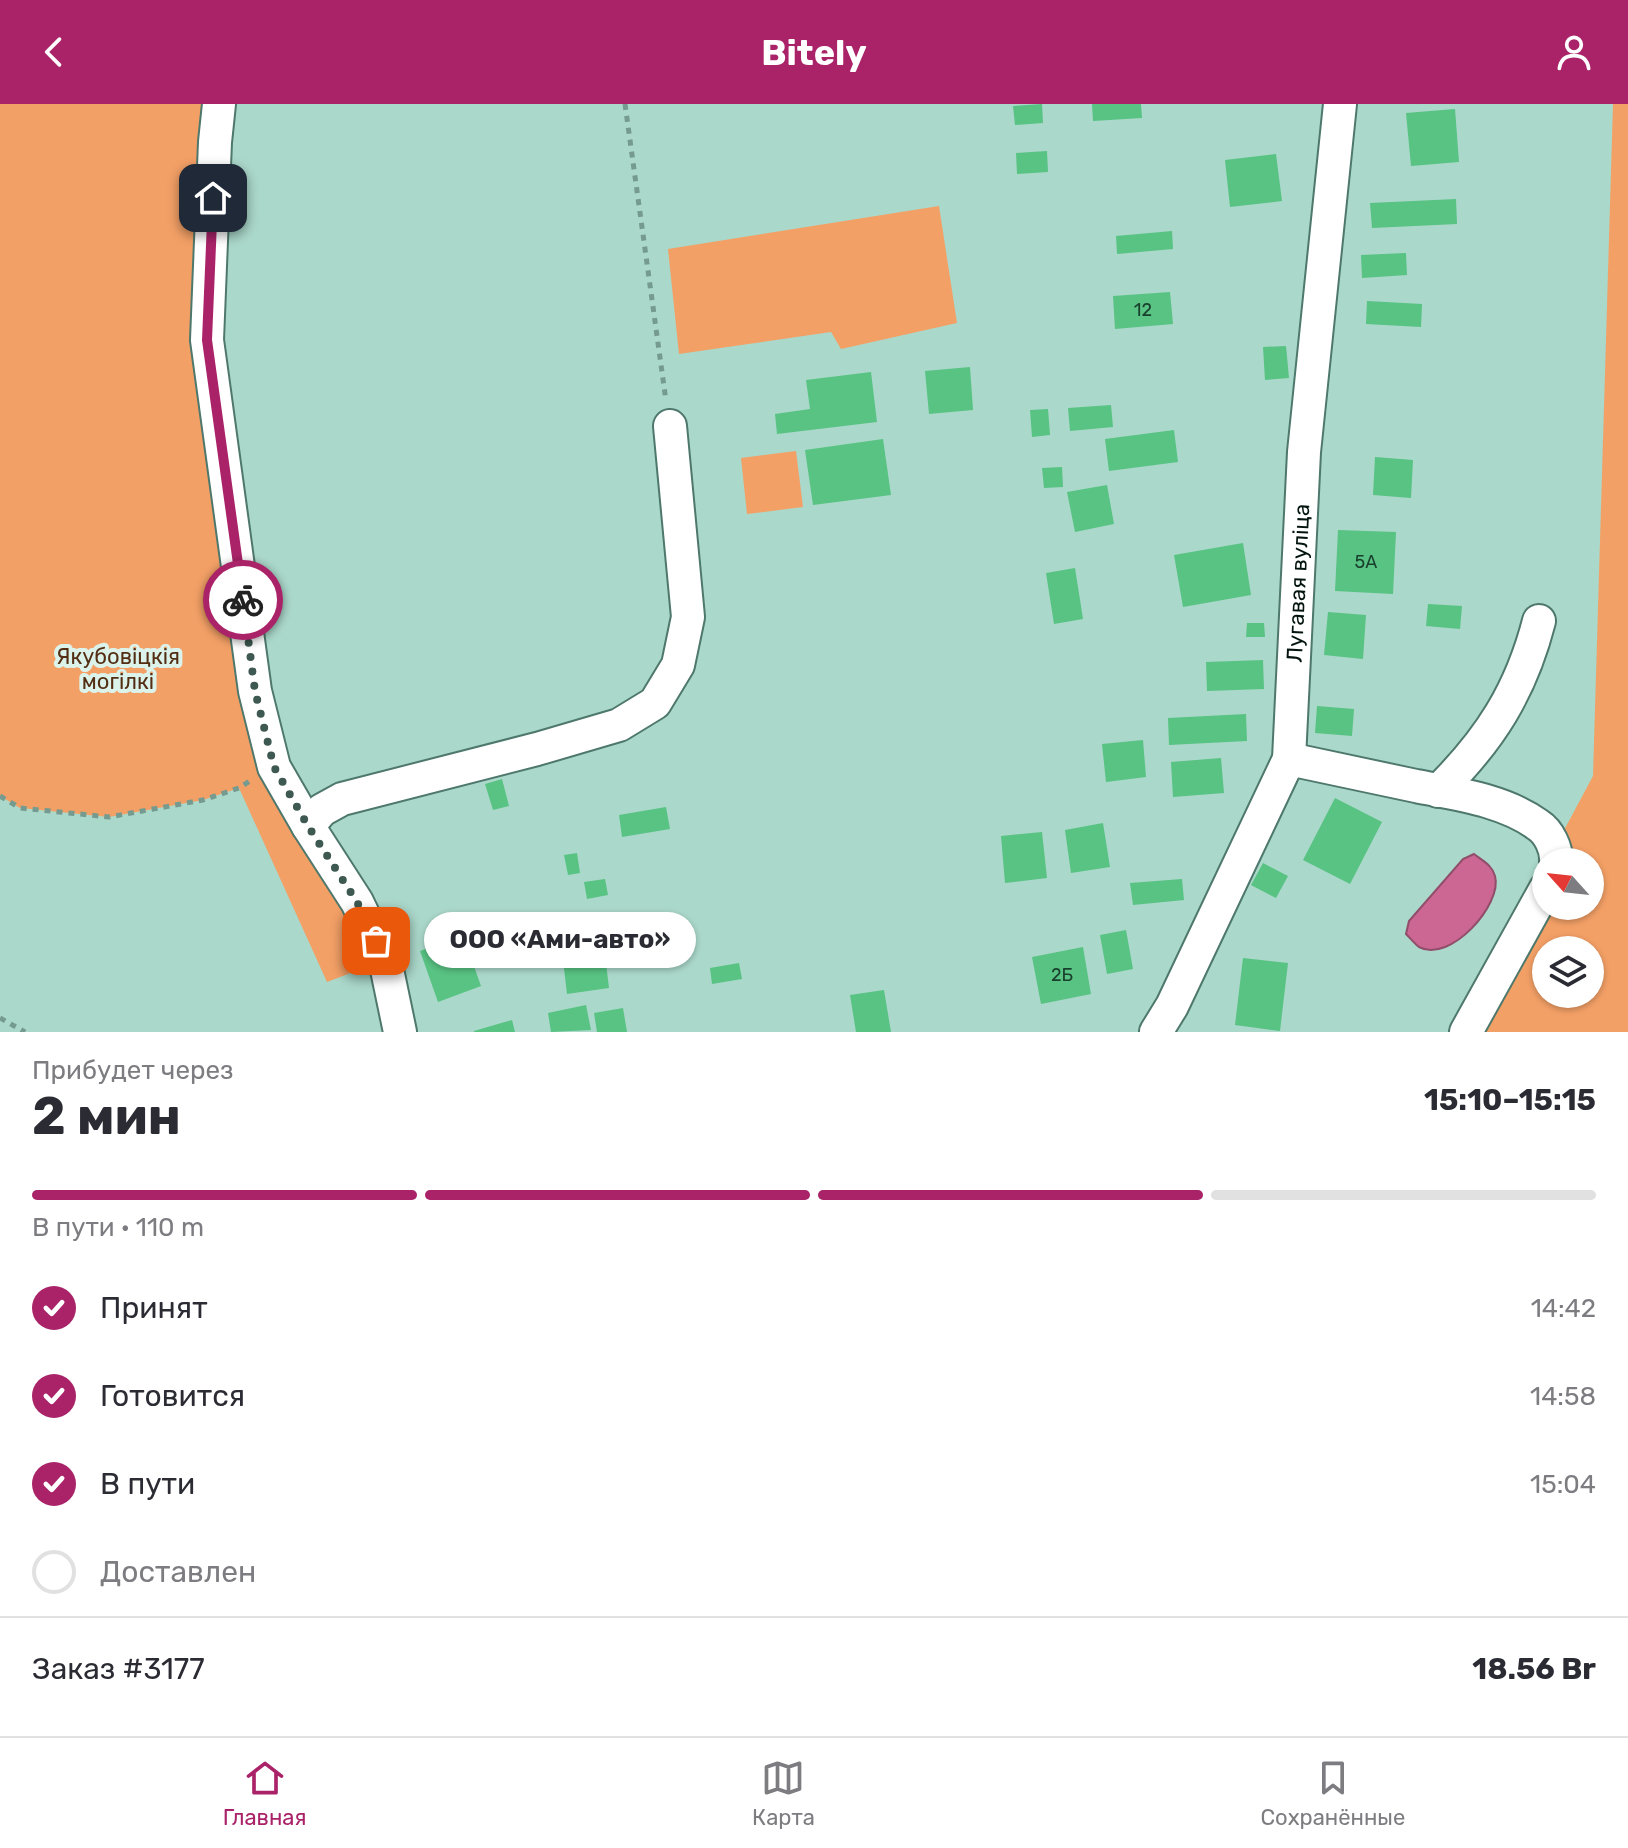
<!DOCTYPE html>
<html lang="ru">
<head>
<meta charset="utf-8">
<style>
  body { margin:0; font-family:Rubik,sans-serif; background:#f2f2f3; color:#2b2b33; height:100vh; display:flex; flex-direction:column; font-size:30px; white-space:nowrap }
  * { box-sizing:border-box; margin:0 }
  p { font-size:26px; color:#7c7c81 }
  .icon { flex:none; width:44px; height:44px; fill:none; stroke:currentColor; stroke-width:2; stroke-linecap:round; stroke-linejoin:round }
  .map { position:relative; height:928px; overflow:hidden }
  .drawer { display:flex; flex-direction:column; background:#fff; flex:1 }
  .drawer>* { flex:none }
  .needle { width:52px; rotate:297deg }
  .fabs { position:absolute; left:1532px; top:744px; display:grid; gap:16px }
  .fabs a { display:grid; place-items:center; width:72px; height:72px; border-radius:50%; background:#fff; box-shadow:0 2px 6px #0004; font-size:40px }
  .pin { position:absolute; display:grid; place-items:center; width:68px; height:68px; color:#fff; margin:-34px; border-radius:16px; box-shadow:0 4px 12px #0006 }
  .courier { position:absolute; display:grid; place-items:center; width:80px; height:80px; margin:-40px; border:6px solid #aa2369; border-radius:50%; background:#fff; color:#222; box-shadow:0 2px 10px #0007 }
  .bubble { position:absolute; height:56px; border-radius:28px; background:#fff; box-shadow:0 2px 6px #0004; font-size:26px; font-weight:700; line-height:56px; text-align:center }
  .overview em { font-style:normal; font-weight:700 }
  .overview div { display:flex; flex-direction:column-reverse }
  .overview { display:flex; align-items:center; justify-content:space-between; height:136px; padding:0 32px }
  h1 { font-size:52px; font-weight:700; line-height:60px }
  .bar { display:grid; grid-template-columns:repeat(4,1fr); gap:12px 8px; align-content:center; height:96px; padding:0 32px }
  .bar i { height:10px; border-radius:6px; background:#e1e1e2 }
  .bar .selected { background:#aa2369 }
  .bar p { grid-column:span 4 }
  .line { display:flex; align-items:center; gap:20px; padding:0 32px; border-top:2px solid #e1e1e2 }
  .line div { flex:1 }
  ol { padding:0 32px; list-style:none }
  li { display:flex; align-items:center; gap:24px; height:88px }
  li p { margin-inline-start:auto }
  li .icon { padding:8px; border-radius:50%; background:#aa2369; color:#fff; stroke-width:4 }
  li:last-child { color:#7c7c81 }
  li i { width:44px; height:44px; border:4px solid #e1e1e2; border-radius:50% }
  header { display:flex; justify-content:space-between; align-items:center; height:104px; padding:0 32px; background:#aa2369; color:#fff; font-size:36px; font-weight:700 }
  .menu { display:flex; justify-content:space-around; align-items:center; height:112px; border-top:2px solid #e1e1e2; background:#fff; font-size:22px; color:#7c7c81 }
  .menu a { display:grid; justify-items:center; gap:4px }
  .menu .selected { color:#aa2369 }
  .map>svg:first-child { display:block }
  .green { fill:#f3a066; fill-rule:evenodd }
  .water { fill:#cc6692; stroke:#904e6b; stroke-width:2 }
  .building { fill:#58c383 }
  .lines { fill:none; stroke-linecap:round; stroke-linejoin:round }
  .minor-casing { stroke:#4e786c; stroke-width:36 }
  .path { stroke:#759a8f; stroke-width:5; stroke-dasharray:6 6; stroke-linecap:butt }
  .minor { stroke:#fff; stroke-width:32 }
  .done { stroke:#3e5951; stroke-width:8; stroke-dasharray:0 14.4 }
  .route { stroke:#aa2369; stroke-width:10 }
  .labels { text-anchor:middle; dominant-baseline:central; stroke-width:8; stroke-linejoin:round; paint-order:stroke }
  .number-label { font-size:18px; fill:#19402d }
  .street-label { font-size:22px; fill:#041510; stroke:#dcf3ec }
  .park-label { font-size:22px; fill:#532e13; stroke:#dcf3ec }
</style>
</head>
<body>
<header><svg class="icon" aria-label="back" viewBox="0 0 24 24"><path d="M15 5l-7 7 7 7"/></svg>Bitely<svg class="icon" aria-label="person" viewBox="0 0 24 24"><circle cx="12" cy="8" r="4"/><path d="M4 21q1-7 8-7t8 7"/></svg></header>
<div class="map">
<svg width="1628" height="928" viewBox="0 0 1628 928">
  <rect width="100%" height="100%" fill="#aad8ca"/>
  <path class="green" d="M0,0h219l-12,236 48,351 130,269 -58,22 -88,-194 -36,12 -94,17 -89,-9 -20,-12z
    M1613,0h15v928h-171l89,-167v41h44v-44h-43l46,-86zM1546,846h44v44h-44z
    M939,102l18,117 -116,26 -10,-17 -152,22 -11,-105z
    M796,347l7,56 -56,7 -6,-56z"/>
  <path class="water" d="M1474,750c9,7 18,11 21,22 8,28 -45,88 -76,71 -4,-3 -9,-9 -13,-13l3,-13 54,-62z"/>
  <path class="building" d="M1042,0l1,19 -28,2 -2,-19z
    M1092,0h49l1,14 -49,3z
    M1455,5l4,53 -48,4 -5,-53z
    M1047,47l1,21 -31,2 -1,-21z
    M1276,50l6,47 -52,6 -5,-47z
    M1456,95l1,25 -85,4 -2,-25z
    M1172,127l1,18 -56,5 -1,-18z
    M1406,149l1,22 -45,3 -1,-23z
    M1170,188l3,32 -58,5 -2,-33z
    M1367,197l55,3 -1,23 -55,-3z
    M1286,242l3,32 -24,2 -2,-33z
    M970,263l3,43 -44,4 -4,-43z
    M871,268l6,50 -100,12 -2,-20 35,-5 -4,-29z
    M1111,301l2,22 -43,4 -2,-23z
    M1048,305l2,26 -18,2 -2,-27z
    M1174,326l4,32 -69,9 -4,-32z
    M883,335l8,56 -78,10 -8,-55z
    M1375,353l38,3 -2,38 -38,-3z
    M1062,363l1,20 -19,1 -2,-20z
    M1107,381l7,39 -39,8 -8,-40z
    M1338,426l58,2 -3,62 -58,-3z
    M1243,439l8,52 -68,12 -9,-52z
    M1075,464l8,51 -29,5 -8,-51z
    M1428,500l34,2 -2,23 -34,-3z
    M1328,508l38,3 -3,44 -39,-4z
    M1247,519h17l1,14h-19z
    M1263,556l1,29 -57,2 -1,-29z
    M1317,602l37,3 -2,27 -37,-3z
    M1246,610l1,27 -78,4 -1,-27z
    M1143,636l3,37 -40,5 -4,-38z
    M1221,654l3,35 -51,4 -2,-35z
    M502,675l7,27 -16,4 -8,-26z
    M1335,694l47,24 -32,62 -47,-24z
    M666,703l4,22 -48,8 -3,-22z
    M1103,719l7,44 -39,6 -6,-43z
    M1042,728l5,46 -42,5 -4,-47z
    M577,749l3,20 -12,2 -4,-20z
    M1263,759l25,13 -12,22 -25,-13z
    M605,775l3,16 -21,4 -3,-17z
    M1182,775l2,21 -51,5 -3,-22z
    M671,816l7,40 -40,7 -7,-40z
    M1126,826l7,39 -26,5 -7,-39z
    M463,831l18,51 -43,16 -18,-51z
    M603,834l6,50 -42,6 -6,-51z
    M1083,843l8,47 -50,10 -9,-47z
    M1243,854l45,5 -8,68 -45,-6z
    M739,859l3,16 -30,5 -2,-16z
    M884,886l7,42h-35l-6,-37z
    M586,901l5,25 -40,2 -3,-19z
    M623,904l4,24h-30l-3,-19z
    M512,916l3,12h-41v-1z"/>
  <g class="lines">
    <defs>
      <g id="minor">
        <path d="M219,0l-4,38 -8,198 48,351 19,76 34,59 49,76 28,58 15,72"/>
        <path d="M1289,655c43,9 85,18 127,27 40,8 88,14 122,39 11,7 19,24 18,37"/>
        <path d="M1438,687c52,-51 83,-100 101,-170"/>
        <path d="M308,722l14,-16 20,-11 195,-50 82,-24 36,-22 23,-38 10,-48 -18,-191"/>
        <path id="s1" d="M1156,928l16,-26 117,-247 15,-307 36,-348"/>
        <path d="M1466,928l80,-144"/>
      </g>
    </defs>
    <use href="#minor" class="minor-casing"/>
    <path class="path" d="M625,0l41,297
      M0,692l20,12 89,9 94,-17 36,-12 14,-9
      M0,914l25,14"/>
    <use href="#minor" class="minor"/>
  </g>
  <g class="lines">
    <path class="done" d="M243,496l12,91 19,76 34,59 49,76 19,39"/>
    <path class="route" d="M213,94l-6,142 36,260"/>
  </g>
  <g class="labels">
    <g class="number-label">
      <text x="1143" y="206">12</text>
      <text x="1366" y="458">5А</text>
      <text x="1062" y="871">2Б</text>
    </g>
    <g class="street-label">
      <text stroke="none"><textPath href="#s1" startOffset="480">Лугавая вуліца</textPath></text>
    </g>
    <g class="park-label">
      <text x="118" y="552">Якубовіцкія<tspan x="118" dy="25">могілкі</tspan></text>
    </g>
  </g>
</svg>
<div class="fabs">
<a><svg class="needle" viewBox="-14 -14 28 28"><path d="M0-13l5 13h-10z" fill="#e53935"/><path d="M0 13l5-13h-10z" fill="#7c7c81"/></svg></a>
<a><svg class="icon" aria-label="layers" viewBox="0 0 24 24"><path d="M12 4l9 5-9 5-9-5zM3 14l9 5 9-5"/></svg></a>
</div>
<div class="pin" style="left:376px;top:837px;background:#ea580c"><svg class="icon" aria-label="bag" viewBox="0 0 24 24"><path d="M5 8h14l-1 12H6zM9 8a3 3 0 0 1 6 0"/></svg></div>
<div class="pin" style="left:213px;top:94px;background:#1f2937"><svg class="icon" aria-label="home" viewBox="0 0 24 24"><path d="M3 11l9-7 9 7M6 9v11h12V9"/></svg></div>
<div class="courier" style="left:243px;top:496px"><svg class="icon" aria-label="bike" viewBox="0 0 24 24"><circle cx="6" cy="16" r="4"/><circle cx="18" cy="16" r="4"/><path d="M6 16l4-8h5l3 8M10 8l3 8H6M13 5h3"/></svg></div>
<div class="bubble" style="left:424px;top:808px;width:272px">ООО «Ами-авто»</div>
</div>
<section class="drawer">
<div class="overview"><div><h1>2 мин</h1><p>Прибудет через</p></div><em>15:10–15:15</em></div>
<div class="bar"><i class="selected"></i><i class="selected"></i><i class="selected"></i><i></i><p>В пути · 110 m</p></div>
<ol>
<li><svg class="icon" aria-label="check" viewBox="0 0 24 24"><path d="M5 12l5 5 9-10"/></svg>Принят<p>14:42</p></li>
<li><svg class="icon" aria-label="check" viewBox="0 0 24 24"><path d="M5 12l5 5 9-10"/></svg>Готовится<p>14:58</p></li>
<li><svg class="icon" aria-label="check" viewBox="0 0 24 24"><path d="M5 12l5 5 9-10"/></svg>В пути<p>15:04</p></li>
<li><i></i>Доставлен</li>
</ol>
<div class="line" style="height:104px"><div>Заказ #3177</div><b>18.56 Br</b></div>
</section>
<nav class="menu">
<a class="selected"><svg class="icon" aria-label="home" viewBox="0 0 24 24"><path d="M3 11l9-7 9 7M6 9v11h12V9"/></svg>Главная</a>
<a><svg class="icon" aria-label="map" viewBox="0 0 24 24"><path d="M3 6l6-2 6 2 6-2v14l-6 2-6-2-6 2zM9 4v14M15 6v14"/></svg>Карта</a>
<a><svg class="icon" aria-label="saved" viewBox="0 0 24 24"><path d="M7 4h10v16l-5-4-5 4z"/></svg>Сохранённые</a>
</nav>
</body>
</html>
